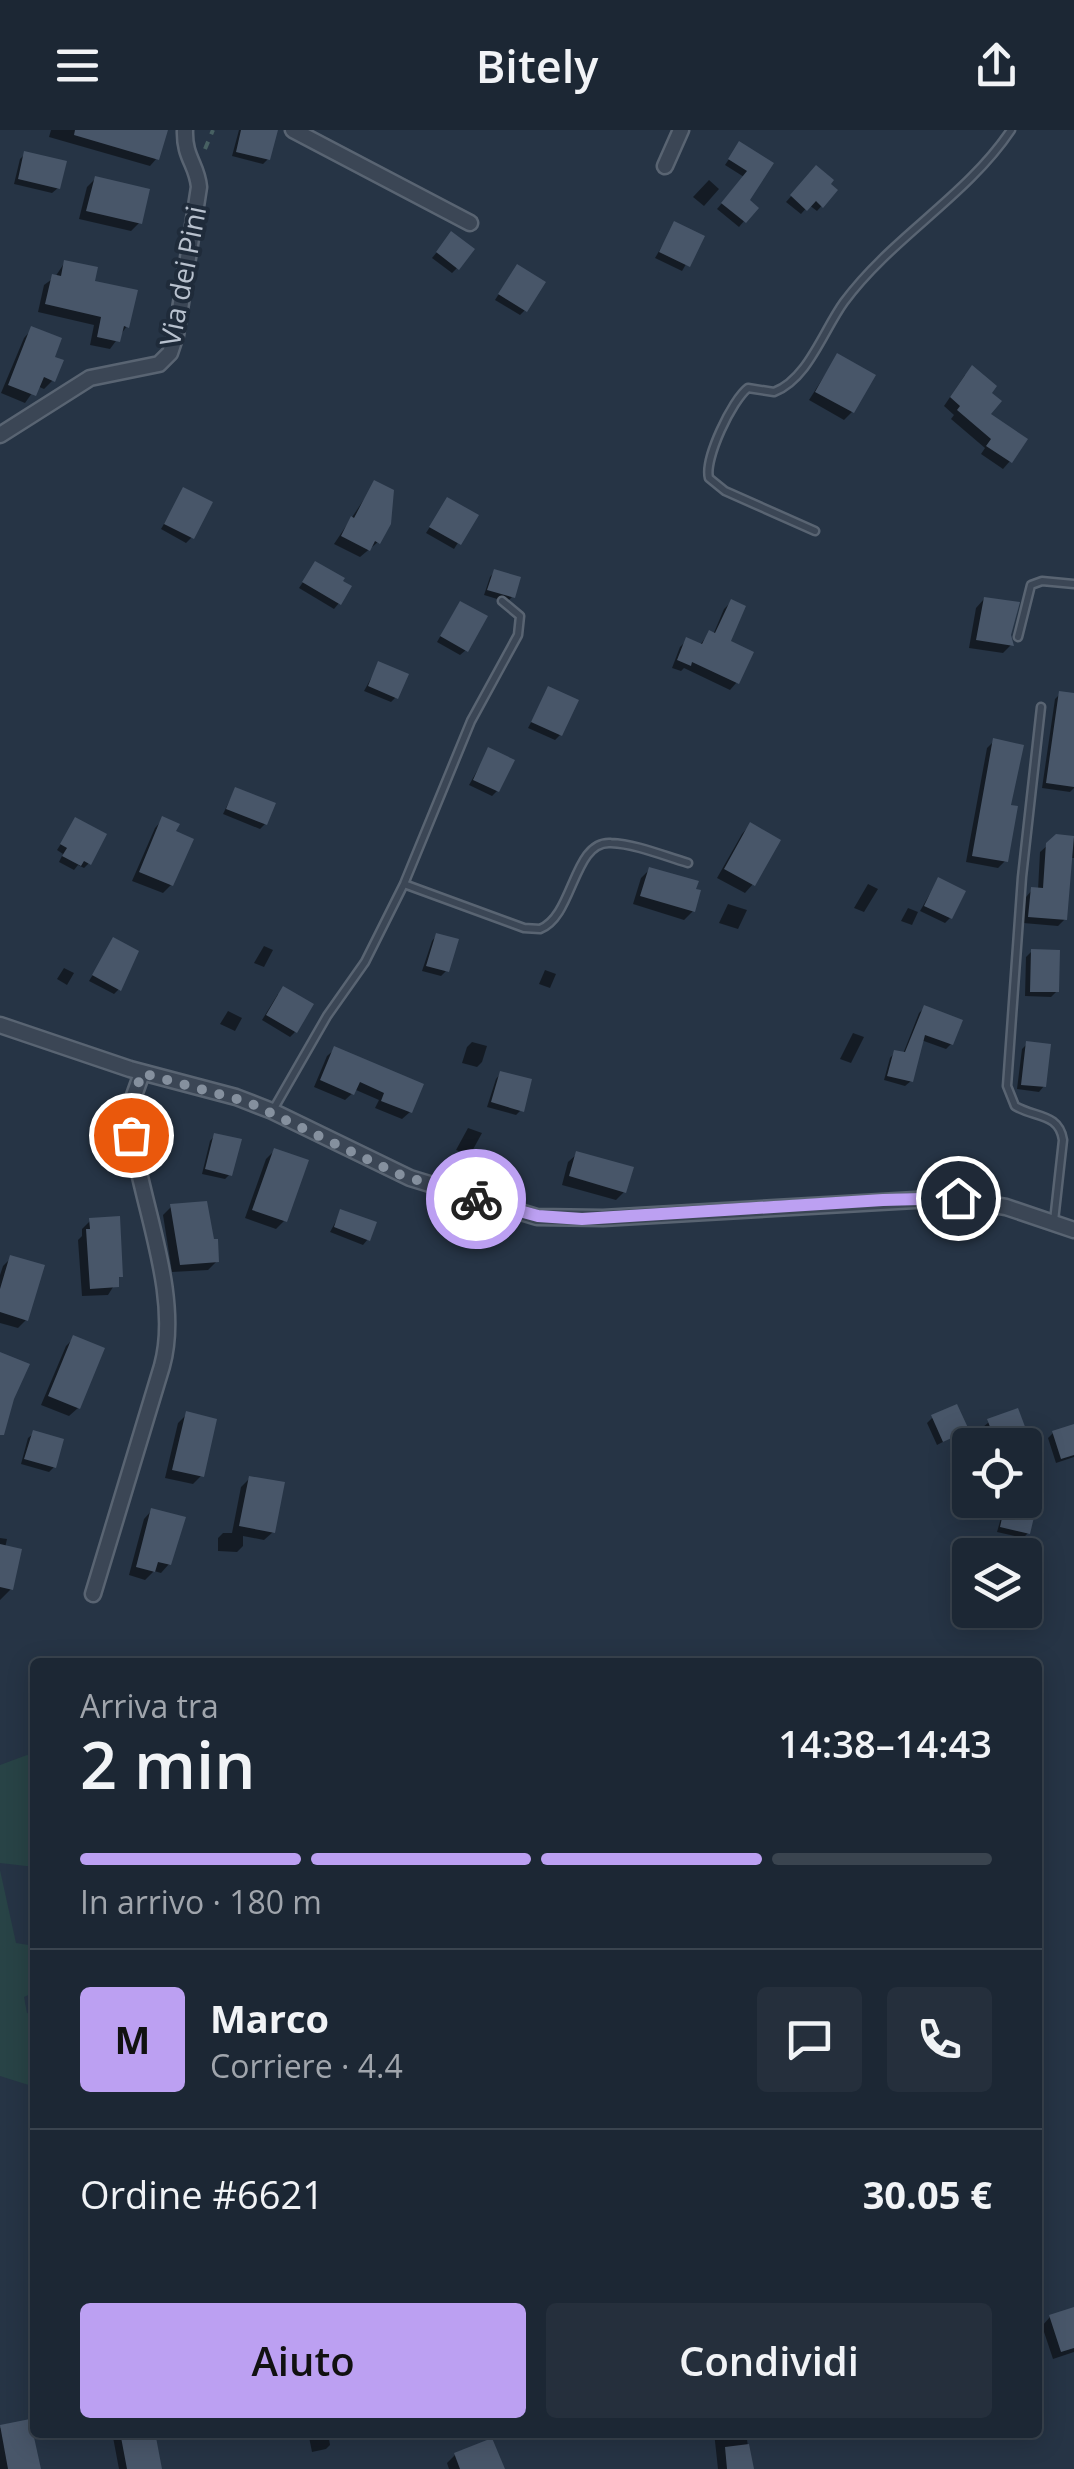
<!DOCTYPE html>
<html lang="it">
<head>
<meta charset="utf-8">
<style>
  body { margin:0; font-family:"Open Sans",sans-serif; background:#252f3c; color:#f1f3f6; height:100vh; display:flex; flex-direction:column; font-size:38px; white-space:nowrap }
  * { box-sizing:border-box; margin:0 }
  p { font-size:32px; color:#a0a5ac }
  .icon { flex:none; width:55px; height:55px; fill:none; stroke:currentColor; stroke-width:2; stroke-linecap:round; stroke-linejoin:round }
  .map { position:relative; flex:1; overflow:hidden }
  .side { position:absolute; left:30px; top:1528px; width:1012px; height:780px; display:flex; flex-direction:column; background:#1c2734; border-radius:10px; box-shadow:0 5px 25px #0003,0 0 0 2px #3a444f }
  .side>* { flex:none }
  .fabs { position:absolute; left:952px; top:1298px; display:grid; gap:20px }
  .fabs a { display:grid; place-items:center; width:90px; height:90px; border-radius:10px; background:#1c2734; box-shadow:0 5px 25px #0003,0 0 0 2px #3a444f; font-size:50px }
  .pin { position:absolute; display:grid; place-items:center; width:85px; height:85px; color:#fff; margin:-42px; border:5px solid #fff; border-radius:50%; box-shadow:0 2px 10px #0007 }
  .courier { position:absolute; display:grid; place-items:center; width:100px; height:100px; margin:-50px; border:8px solid #bca0f2; border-radius:50%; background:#fff; color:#222; box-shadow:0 2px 12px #0007 }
  .overview em { font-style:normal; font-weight:600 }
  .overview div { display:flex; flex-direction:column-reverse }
  .overview { display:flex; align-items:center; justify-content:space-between; height:170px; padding:0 50px }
  h1 { font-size:65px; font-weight:600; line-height:75px }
  .bar { display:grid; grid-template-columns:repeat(4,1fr); gap:15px 10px; align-content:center; height:120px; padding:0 50px }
  .bar i { height:12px; border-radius:8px; background:#3a444f }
  .bar .selected { background:#bca0f2 }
  .bar p { grid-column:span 4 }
  .line { display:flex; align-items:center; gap:25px; padding:0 50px; border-top:2px solid #3a444f }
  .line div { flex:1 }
  .round { display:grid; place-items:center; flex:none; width:105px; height:105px; border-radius:10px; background:#252f3c }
  .cta { display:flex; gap:20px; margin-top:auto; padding:20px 50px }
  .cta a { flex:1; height:115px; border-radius:10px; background:#bca0f2; color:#111; font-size:40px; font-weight:600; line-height:115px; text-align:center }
  .cta a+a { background:#252f3c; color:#f1f3f6 }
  header { display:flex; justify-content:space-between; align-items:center; height:130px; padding:0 50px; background:#1c2734; font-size:45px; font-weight:600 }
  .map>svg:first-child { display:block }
  .green { fill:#284346 }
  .shadow { fill:#0007 }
  .building { fill:#485669 }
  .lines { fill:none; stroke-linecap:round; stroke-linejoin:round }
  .service-casing { stroke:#596472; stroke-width:11 }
  .minor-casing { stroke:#596472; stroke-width:19 }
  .path { stroke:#476062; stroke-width:4; stroke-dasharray:8 8; stroke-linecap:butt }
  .service { stroke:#3b4655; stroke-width:6 }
  .minor { stroke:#3b4655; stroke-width:14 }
  .done { stroke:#85909e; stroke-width:10; stroke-dasharray:0 18 }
  .route { stroke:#bca0f2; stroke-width:12 }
  .labels { text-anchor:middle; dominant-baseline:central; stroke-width:8; stroke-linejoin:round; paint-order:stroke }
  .street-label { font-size:28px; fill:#b8c1ce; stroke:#1f2b3a }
</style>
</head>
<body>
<header><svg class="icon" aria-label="menu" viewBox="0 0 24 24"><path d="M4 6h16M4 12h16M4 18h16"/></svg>Bitely<svg class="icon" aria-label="share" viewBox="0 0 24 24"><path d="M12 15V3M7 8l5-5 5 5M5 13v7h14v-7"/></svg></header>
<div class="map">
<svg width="1074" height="2339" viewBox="0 0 1074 2339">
  <rect width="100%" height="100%" fill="#263445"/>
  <path class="green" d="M27,1625l8,1v111l-35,-4v-98z
    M0,1740l16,73 19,3v46l-11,5 3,16 8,1v73l-35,-11z"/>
  <path class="shadow" d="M51,0h114l-8,28 -7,8 -101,-29z
    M239,0h36l-7,29 -5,5 -31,-8z
    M735,20l35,14 -24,37 9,7 -16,19 -22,-18 27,-32 -19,-12z
    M25,24l33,34 -6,5 -38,-9 6,-25z
    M816,38l19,23 -18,20 -8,-6 -8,9 -15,-12z
    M95,49l45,43 -9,9 -52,-12 8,-32z
    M709,50l10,9 -15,17 -11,-9z
    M675,94l27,13 -20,34 -27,-13z
    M447,110l10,28 -5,5 -20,-15z
    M65,132l27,21 35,43 -17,23 -20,-4 4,-20 -56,-13 6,-27 11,-8z
    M513,142l12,38 -5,5 -25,-15z
    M32,199l19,29 2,22 -9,9 -7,-3 -12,17 -24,-10 23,-55z
    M837,226l15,56 -8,8 -35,-20z
    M965,245l23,18 -1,22 23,46 -7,8 -22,-15 4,-6 -34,-29 3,-4 -10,-9z
    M375,353l3,59 -18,15 -26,-13z
    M184,360l8,47 -6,6 -25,-14z
    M447,370l28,16 -21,33 -28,-16z
    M315,434l24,39 -5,6 -35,-21z
    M495,441l17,26 -5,5 -23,-7 6,-18z
    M984,469l25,36 2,10 -8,8 -34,-5 7,-40z
    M731,472l-3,40 9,40 -7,8 -46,-22 -3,3 -9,-3 8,-21 7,-7 13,5 9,-12 4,2 11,-26z
    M456,479l10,41 -6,5 -23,-13z
    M379,534l17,33 -5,5 -27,-11z
    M549,559l11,46 -5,5 -27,-12z
    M1060,564l14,2v92l-4,4 -28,-4 13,-89z
    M994,611l14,66 -3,54 -7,7 -32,-6 21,-114z
    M489,620l8,41 -5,5 -23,-11z
    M235,660l30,34 -5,5 -37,-15z
    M163,689l8,66 -8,8 -31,-12 23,-53z
    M76,690l13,43 -5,5 -6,-3 -4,5 -15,-8 4,-8 -6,-4z
    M750,695l3,59 -8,9 -28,-15 25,-44z
    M1057,707l17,1v20h-6l-3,61 -7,7 -35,-3 3,-26 6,-7h6l2,-38z
    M650,739l43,42 -9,9 -51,-16 8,-26z
    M938,750l12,38 -5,5 -25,-12z
    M868,754l10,5 -14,23 -10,-4z
    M728,774l19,6 -9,19 -19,-6z
    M908,778l10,4 -6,13 -11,-4z
    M437,805l9,36 -5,5 -19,-5 10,-30z
    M114,810l5,49 -5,5 -25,-13z
    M264,816l9,4 -9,17 -10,-4z
    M1032,821l25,40 -6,6 -26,-1 1,-39z
    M64,838l10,5 -7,12 -10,-6z
    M545,840l11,4 -6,14 -11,-4z
    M278,864l17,38 -5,5 -28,-17z
    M924,878l27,36 -5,5 -25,-9 -10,41 -6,5 -21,-6 6,-22 5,-6 8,2 16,-41z
    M228,881l14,7 -7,13 -15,-7z
    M853,903l11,4 -13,26 -11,-4z
    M472,912l15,4 -5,16 -5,5 -15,-4 5,-16z
    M1027,914l17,42 -5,6 -22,-3 5,-40z
    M335,919l75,63 -8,7 -27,-11 4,-8 -23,-10 -11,10 -31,-13 13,-31z
    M501,943l20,37 -5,5 -29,-8 9,-28z
    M468,998l14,5 -12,22 -14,-5z
    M215,1005l15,39 -5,5 -23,-5 8,-33z
    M274,1021l10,70 -8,8 -31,-11 21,-59z
    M577,1024l47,38 -8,8 -54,-15 6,-23z
    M171,1077l46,54 -9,9 -36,2 -9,-57z
    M341,1082l27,27 -5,6 -33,-13z
    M90,1091l30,55 -12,19 -26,1 -4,-56 4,-4v-7z
    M11,1128l15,62 -8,8 -18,-5v-48l3,-9z
    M74,1208l4,70 -9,8 -28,-11 25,-59z
    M187,1284l14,62 -8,8 -28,-6 13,-55z
    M932,1288l34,12 -29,15 -10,-22z
    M989,1292l38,18 -6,5h-31l-7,-18z
    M1074,1296v31l-18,6 -8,-25 5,-5z
    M34,1303l20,34 -5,5 -28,-8 7,-26z
    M250,1348l23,54 -9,8 -21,-4v10l-6,6 -19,-1v-13l5,-5h9l9,-46z
    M1006,1370h16l6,33 -5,5 -26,-6z
    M152,1380l17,54 -8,9 -7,-2 -9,9 -16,-5 15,-56z
    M0,1408l7,1 -2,9 6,41 -11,11z
    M1074,2180v42l-21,7 -11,-33 8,-9z
    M28,2292l11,47h-39v-41z
    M112,2302h39l8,37h-40z
    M308,2302h20l2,13 -4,4 -14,3z
    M714,2302h32l5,37h-33z
    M455,2325l47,14h-53l-2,-6z"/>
  <path class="building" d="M75,0h93l-9,30 -85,-25z
    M241,0h37l-8,30 -34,-8z
    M739,11l35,22 -24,37 9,8 -13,15 -25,-20 26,-32 -19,-12z
    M24,21l43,10 -7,28 -42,-10z
    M816,35l18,15 -3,4 7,6 -15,18 -7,-7 -9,10 -17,-16z
    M95,46l55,13 -8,35 -56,-13z
    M674,91l31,15 -15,31 -31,-15z
    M451,101l24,18 -16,21 -23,-18z
    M64,130l34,7 -3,14 43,9 -9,38 -5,-2 -4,16 -23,-5 4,-20 -56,-13 7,-30 9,2z
    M517,134l29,18 -19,30 -29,-18z
    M31,196l31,12 -7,19 9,3 -9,22 -11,-5 -8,19 -28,-11z
    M837,223l39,22 -22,38 -39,-21z
    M972,235l25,21 -5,7 10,8 -11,13 37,25 -16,24 -26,-17 5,-7 -34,-29 3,-4 -10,-9z
    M374,350l20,10 -3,34 -11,20 -5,-3 -5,10 -29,-15 10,-20 3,2z
    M183,357l30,15 -19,37 -30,-15z
    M447,367l32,18 -18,30 -32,-18z
    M315,431l30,17 -2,3 9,5 -11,19 -39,-23z
    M494,439l27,8 -6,21 -28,-8z
    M984,467l36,5 -9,33 3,11 -38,-6z
    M731,469l15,7 -15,35 23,11 -15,32 -47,-22 -1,4 -14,-6 9,-23 16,7 7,-14 6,3z
    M460,471l28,15 -20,36 -28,-16z
    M378,531l31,13 -11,25 -30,-13z
    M548,556l31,14 -17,36 -31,-14z
    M1059,561l15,2v94l-28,-4z
    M993,608l31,7 -13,60 7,1 -10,56 -36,-6z
    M488,617l27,13 -16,32 -26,-12z
    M235,657l41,16 -9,22 -41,-16z
    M162,686l18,8 -4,7 18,8 -21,47 -34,-14z
    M75,687l32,17 -16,31 -7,-4 -3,5 -19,-10 5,-8 -7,-4z
    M750,692l31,18 -26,46 -31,-17z
    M1056,704l18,2 -7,84 -39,-3 3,-30 12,1 3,-45z
    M649,737l50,14 -3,8 5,1 -6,22 -55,-16z
    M938,747l28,14 -14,28 -28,-13z
    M436,803l23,6 -10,33 -23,-6z
    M113,807l26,14 -18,40 -29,-16z
    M1031,819l29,1 -1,42h-29z
    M283,856l31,18 -17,29 -31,-18z
    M924,875l39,15 -10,25 -28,-10 -12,47 -26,-6 7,-26 11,2z
    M1026,911l25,3 -5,43 -25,-2z
    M334,916l90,38 -12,29 -31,-12 3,-8 -24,-11 -6,13 -34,-15z
    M500,941l32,8 -8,33 -33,-10z
    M214,1003l28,6 -10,37 -27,-7z
    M274,1018l35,12 -22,62 -35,-12z
    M576,1021l58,16 -8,26 -57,-17z
    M207,1071l7,38h4l1,23 -39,3 -10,-61z
    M340,1079l37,13 -7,19 -36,-14z
    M120,1086l3,61h-4v10l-29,2 -4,-60h4l-1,-11z
    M10,1125l35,10 -17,56 -28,-9v-23z
    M73,1205l32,13 -25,61 -32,-13z
    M0,1222l30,12 -16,35 -10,36h-4z
    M957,1274l12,26 -26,12 -12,-27z
    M1018,1278l12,32 -13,5h-20l-10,-26z
    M186,1281l31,8 -13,58 -32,-7z
    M1074,1294v31l-13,4 -9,-28z
    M33,1300l31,9 -8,29 -32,-9z
    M249,1346l36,6 -10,51 -36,-7z
    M1006,1370h32l-8,34 -30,-7z
    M151,1378l35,9 -15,48 -13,-3 -3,10 -19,-5z
    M0,1414l22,5 -9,41 -13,-3z
    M1074,2177v41l-13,4 -12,-37z
    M30,2289l11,50h-33l-8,-44z
    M120,2302h35l7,37h-35z
    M492,2308l13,31h-45l-6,-16z
    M749,2314l5,25h-27l-2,-22z"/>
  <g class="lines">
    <defs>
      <path id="service" d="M815,401l-90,-40 -16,-13c-5,-19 23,-78 39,-90l26,4c34,-13 49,-61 70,-90 48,-65 122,-105 167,-172
        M1018,507l13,-52 11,-4 32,3
        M1041,577l-19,170 -15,209 8,20c20,12 44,7 48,34l-9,81
        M404,754l120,44 16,1c34,-13 33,-89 71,-86 25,1 53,13 77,20
        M273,980l54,-94 38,-54 39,-78 67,-163 47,-86 2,-19 -18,-15"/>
      <path id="minor" d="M293,0l177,93
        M665,36l16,-36
        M0,305l90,-57 69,-14 11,-11 6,-18 23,-148c-2,-23 -15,-29 -14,-57
        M0,895l130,44 106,28 36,14 138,67 127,39 66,1 347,-20 56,9 68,23
        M93,1464l69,-228c20,-72 -23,-167 -32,-241l1,-21 11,-31"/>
    </defs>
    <use href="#service" class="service-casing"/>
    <use href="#minor" class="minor-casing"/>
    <path class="path" d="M205,19l8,-19"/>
    <use href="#service" class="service"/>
    <use href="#minor" class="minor"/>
  </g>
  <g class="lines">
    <path class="done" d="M131,1005v-31l11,-31 106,29 150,72 78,25"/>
    <path class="route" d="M476,1069l62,17 44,3 301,-19 75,-2"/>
  </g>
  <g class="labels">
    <g class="street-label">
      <text transform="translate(182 146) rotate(-79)">Via dei Pini</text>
    </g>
  </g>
</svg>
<div class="fabs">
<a><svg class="icon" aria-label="locate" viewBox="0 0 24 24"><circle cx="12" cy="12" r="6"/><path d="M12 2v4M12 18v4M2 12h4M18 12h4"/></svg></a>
<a><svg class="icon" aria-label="layers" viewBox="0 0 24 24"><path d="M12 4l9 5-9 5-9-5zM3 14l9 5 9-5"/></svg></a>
</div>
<div class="pin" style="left:131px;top:1005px;background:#ea580c"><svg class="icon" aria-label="bag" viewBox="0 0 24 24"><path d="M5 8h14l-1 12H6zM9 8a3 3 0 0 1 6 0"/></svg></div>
<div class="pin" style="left:958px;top:1068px;background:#1f2937"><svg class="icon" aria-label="home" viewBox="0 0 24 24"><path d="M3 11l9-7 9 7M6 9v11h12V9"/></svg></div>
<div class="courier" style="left:476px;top:1069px"><svg class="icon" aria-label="bike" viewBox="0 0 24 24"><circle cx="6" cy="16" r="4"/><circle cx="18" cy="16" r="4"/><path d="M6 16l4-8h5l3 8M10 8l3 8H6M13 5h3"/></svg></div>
<section class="side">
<div class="overview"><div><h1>2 min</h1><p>Arriva tra</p></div><em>14:38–14:43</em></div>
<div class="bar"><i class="selected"></i><i class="selected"></i><i class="selected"></i><i></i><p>In arrivo · 180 m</p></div>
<div class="line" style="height:180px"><b class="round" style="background:#bca0f2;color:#111">M</b><div><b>Marco</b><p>Corriere · 4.4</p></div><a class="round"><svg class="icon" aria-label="chat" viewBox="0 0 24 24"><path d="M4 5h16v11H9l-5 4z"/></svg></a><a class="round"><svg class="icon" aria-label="phone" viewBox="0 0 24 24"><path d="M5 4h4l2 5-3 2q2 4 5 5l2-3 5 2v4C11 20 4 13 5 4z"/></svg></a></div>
<div class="line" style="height:130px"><div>Ordine #6621</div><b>30.05 €</b></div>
<div class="cta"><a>Aiuto</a><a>Condividi</a></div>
</section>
</div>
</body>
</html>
